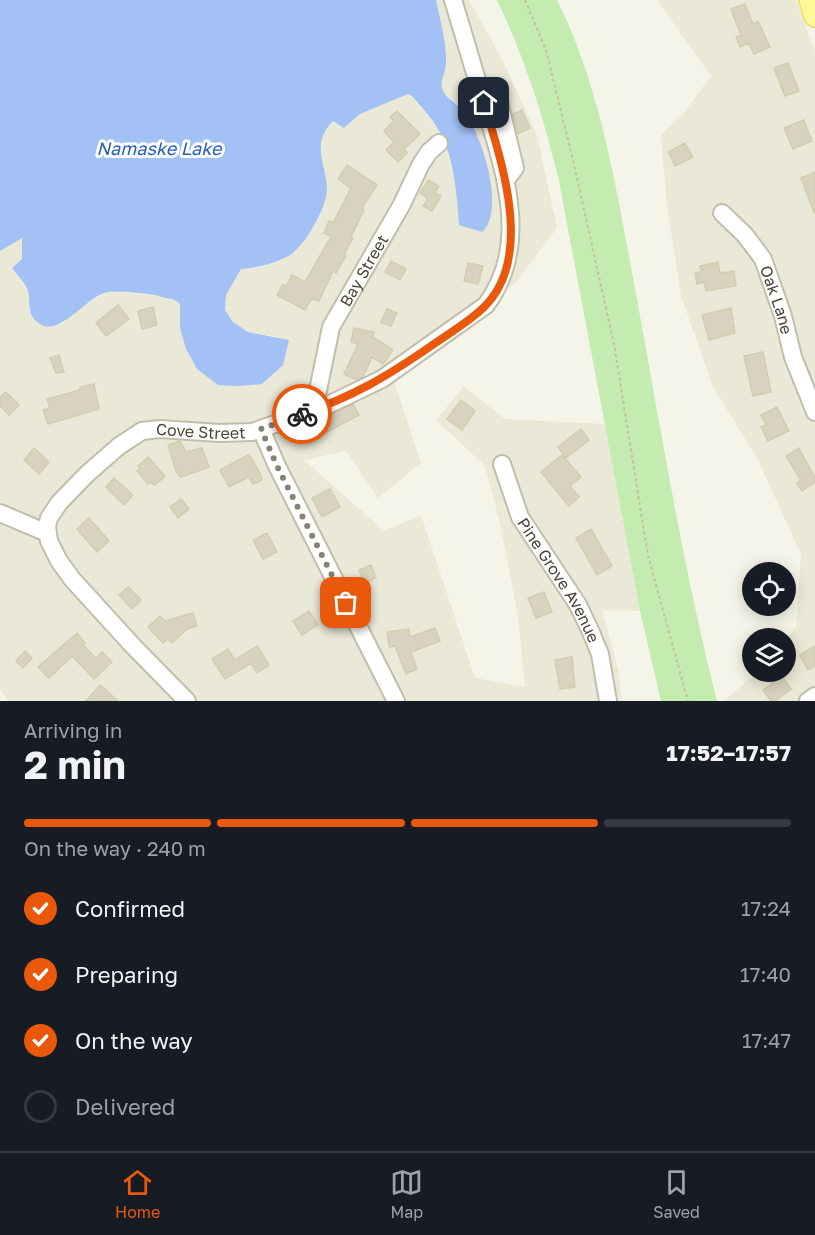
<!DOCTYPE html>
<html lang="en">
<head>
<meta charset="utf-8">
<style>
  body { margin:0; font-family:"Golos Text",sans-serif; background:#242831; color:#f1f3f6; height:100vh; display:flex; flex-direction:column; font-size:22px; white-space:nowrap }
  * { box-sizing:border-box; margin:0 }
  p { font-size:20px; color:#9ea1a6 }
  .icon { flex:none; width:33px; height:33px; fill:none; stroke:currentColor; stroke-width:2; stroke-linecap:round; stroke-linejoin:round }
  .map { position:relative; height:701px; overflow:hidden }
  .drawer { display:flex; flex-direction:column; background:#171b24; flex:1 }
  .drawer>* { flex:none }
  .controls { position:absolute; left:742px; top:562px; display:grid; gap:12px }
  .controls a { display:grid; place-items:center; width:54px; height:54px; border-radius:50%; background:#171b24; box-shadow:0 3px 15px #0003; font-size:30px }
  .pin { position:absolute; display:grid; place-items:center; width:51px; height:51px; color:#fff; margin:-26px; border-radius:12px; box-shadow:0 3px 9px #0006 }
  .courier { position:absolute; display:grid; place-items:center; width:60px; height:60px; margin:-30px; border:4px solid #ea580c; border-radius:50%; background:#fff; color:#222; box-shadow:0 2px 8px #0007 }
  .headline em { font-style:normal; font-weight:700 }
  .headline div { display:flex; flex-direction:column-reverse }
  .headline { display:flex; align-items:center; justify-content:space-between; height:102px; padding:0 24px }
  h1 { font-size:39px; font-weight:700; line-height:45px }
  .bar { display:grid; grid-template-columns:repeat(4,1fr); gap:9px 6px; align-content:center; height:72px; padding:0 24px }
  .bar i { height:8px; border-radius:4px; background:#363941 }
  .bar .current { background:#ea580c }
  .bar p { grid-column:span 4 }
  ol { padding:0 24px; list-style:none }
  li { display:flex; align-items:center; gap:18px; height:66px }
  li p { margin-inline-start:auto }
  li .icon { padding:6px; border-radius:50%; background:#ea580c; color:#fff; stroke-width:4 }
  li:last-child { color:#9ea1a6 }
  li i { width:33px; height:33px; border:3px solid #363941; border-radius:50% }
  .menu { display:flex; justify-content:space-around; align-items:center; height:84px; border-top:2px solid #363941; background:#171b24; font-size:16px; color:#9ea1a6 }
  .menu a { display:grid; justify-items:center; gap:3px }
  .menu .current { color:#ea580c }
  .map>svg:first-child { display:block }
  .residential { fill:#eae8d7 }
  .green { fill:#c4ebb0 }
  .water { fill:#a3c1f4 }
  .building { fill:#d8d3be; stroke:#d3cdb0; stroke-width:1.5 }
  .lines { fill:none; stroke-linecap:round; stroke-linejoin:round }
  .minor-casing { stroke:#c1bfab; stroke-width:20 }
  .major-casing { stroke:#eadf62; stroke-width:24 }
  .path { stroke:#c4be9b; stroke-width:2; stroke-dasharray:3 3; stroke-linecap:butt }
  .minor { stroke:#fff; stroke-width:16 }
  .major { stroke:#fff898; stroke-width:21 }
  .done { stroke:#868375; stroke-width:6; stroke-dasharray:0 10.8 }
  .route { stroke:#ea580c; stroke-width:8 }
  .labels { text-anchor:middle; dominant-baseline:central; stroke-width:6; stroke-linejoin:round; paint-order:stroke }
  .street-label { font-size:16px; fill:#4a4637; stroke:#fff }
  .water-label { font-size:18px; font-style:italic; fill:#295ebc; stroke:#fff }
</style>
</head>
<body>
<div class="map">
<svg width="815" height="701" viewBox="0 0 815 701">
  <rect width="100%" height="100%" fill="#f5f4e9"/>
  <path class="residential" d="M436,0h33l33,59 35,76 20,93 -40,53 -124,97 28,85 -43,35 -32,-47 -42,9 80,71 37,-16 54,163 50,9 -7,-70 -18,-94 -15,-57 -49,-46 28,-34 41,33 100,5 35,187 -38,-1 16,59 4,32h-614l-8,-13v-437l22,-14v22l-10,9 16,24 1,17 4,10 9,7 20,-2 17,-16 28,-16 45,2 24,6 4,3v25l6,21 11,20 80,-32 -29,-5 -15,-10 -8,-12 1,-15 15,-26 25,-3 61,-77 -7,-47 6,-14 7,-7 12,7 15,-14 48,-20 4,2 26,33 7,15 12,44 2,36 22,8 -22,-127 -17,-14v-7l4,-20z
    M657,0h139l19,51v650h-91l34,-29h28v-33l10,-12 5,-73 -44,-96 -44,-71 -32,-91 -14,-90 -6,-71 22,-21 28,-38z"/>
  <path class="green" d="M497,0h60c44,88 59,188 77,283 26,140 48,281 83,418h-56l-21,-90 -81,-430c-15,-63 -34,-123 -62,-181z"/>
  <path class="water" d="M0,0h436c4,20 11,44 10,64 0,8 -7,19 -3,27 5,9 17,14 23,23 16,23 40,96 16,118l-23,-7c-2,-32 -5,-68 -21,-96 -7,-12 -17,-22 -26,-33l-4,-2 -48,20 -16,14 -11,-7c-22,22 -8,40 -6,66 1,19 -21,57 -37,68 -16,9 -31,12 -49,14l-15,26 -1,15 8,12 15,10 41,8 -6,25 -21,19 -25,2 -19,-1 -21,-16 -11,-20 -6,-21v-24c-5,-6 -13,-5 -21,-8 -12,-3 -39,-5 -51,-4 -22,4 -47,45 -68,32 -14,-9 -9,-19 -12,-33 -3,-8 -11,-16 -16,-23l10,-9v-21l-22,13z"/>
  <path class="building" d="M745,4l8,20 5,-3 12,26 -16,7 -5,-11 -9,4 -4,-10 5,-2 -10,-26z
    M788,63l11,28 -14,5 -11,-28z
    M522,110l8,18 -12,6 -5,-20z
    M397,111l23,23 -16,15 3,4 -9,9 -12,-12 8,-8 -10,-11 10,-10 -4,-4z
    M804,120l8,21 -19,8 -9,-21z
    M685,143l8,14 -18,9 -7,-14z
    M347,165l30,20 -15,23 2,2 -13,27 2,1 -9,17 2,1 -10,17 -3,-2 -14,30 -7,-3 -7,12 -28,-15 6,-11 3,2 6,-11 13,7 25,-44 1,-2 -7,-3 5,-12 4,2 18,-35 -13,-9z
    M815,172v41h-1l-13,-35z
    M428,180l11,6 -4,7 6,3 -9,15 -9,-5 5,-8 -8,-5z
    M391,261l15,8 -6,11 -15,-8z
    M718,262l2,11 14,-2 2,15 -30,5 -2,-9 -7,2 -2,-11 6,-1 -1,-6z
    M468,263l15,3 -5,18 -14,-3z
    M118,305l11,14 -23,17 -10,-13z
    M153,307l4,18 -15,4 -4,-18z
    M731,308l4,25 -26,7 -7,-25z
    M387,309l10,4 -6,13 -10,-4z
    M354,328l20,4 -1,5 20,13 -10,14 -11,-7 -9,20 -7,3 -12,-6 14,-30 -7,-2z
    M763,352l8,40 -18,4 -9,-40z
    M59,355l5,17 -8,1 -6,-15z
    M94,384l5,25 -51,15 -5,-14 7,-2 -3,-9 33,-9v-3z
    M6,392l13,13 -10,10 -9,-9v-9z
    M461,400l14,11 -13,19 -15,-11z
    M353,404l6,11 -34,18 -7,-12z
    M777,407l12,24 -21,10 -7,-14 5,-2 -5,-10z
    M581,429l8,11 -23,18 -8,-11z
    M180,441l6,11 16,-4 7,19 -28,10 -5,-6 -8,-26z
    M34,448l15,14 -10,12 -15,-14z
    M799,448l16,30v4l-13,9 -5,-8 4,-3 -15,-24z
    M248,455l5,5 9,18 -1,3 -8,3 -4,-7 -20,10 -9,-17z
    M562,455l19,22 -11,9 9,11 -10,9 -28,-34z
    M148,457l17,19 -10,9 -5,-3 -2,2 -11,-13 3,-3 -2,-2z
    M114,478l19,17 -9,10 -18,-18z
    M330,489l10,18 -18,10 -10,-19z
    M181,499l8,10 -11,9 -8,-11z
    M89,518l20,23 -12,11 -20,-23z
    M591,529l21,37 -15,9 -21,-37z
    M267,533l10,19 -14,7 -10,-19z
    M371,565l5,13 -12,5 -5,-13z
    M128,587l13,13 -9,9 -13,-14z
    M544,592l8,20 -16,6 -8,-20z
    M309,611l9,14 -16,10 -9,-14z
    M193,613l4,13 -10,3 -15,14 -4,-4 -5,4 -15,-16 12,-11 5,5z
    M435,628l5,13 -29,11 6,17 -11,5 -11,-28 -6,1 -2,-15 22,-3 1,8z
    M77,633l8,10 -2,2 13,13 6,-6 10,10 -18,17 -22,-23 -23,22 -11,-11z
    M257,646l12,19 -12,8 -6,-10 -26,16 -13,-20 16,-10 7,11z
    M815,646v20l-7,4 -8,-15z
    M25,651l7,7 -9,10 -7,-7z
    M572,657l3,30 -15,2 -5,-29z
    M782,676l9,13 -16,12h-4l-8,-11z
    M100,685l18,16h-32z"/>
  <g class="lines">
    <defs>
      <g id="minor">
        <path d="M497,93l18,75 -9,12"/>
        <path id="s1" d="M722,213l23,22 18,24 20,57 10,41 22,55"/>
        <path id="s2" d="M314,410l17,-83 70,-121 20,-42 8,-12 10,-9"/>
        <path d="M261,429l16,37 119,235"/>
        <path id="s3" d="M502,464l18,53 58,88 12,25 10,24 8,47"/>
        <path d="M0,513l47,20"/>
        <path id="s4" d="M187,701l-54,-55 -61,-67 -13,-18 -10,-20 -2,-15 2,-8 10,-15 28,-29 32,-28 23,-15 18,-2 59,4 33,-1 72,-25 58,-28 104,-74c45,-60 18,-135 -1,-199 -11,-35 -21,-71 -32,-106"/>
        <path d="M808,701l7,-5"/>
      </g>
      <path id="major" d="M810,0l5,16"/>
    </defs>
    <use href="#minor" class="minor-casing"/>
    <use href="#major" class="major-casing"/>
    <path class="path" d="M525,0l21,50 26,106 42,188 34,212 40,145"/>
    <use href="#minor" class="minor"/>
    <use href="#major" class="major"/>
  </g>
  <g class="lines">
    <path class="done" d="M302,414l-41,15 16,37 69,137"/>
    <path class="route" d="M302,414c52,-18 84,-37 129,-68 18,-13 40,-25 55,-41 48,-50 15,-145 -2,-202"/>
  </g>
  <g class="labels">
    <g class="street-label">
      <text stroke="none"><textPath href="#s2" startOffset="150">Bay Street</textPath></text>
      <text stroke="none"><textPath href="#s1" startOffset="105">Oak Lane</textPath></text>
      <text stroke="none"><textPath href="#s4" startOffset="423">Cove Street</textPath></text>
      <text stroke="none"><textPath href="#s3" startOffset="130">Pine Grove Avenue</textPath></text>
    </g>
    <g class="water-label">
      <text x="159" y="148">Namaske Lake</text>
    </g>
  </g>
</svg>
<div class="controls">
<a><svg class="icon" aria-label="locate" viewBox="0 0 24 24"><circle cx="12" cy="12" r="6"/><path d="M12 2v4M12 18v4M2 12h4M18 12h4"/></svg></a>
<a><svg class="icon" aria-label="layers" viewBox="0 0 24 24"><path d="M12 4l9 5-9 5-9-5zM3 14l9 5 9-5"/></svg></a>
</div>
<div class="pin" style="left:346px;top:603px;background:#ea580c"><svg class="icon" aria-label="bag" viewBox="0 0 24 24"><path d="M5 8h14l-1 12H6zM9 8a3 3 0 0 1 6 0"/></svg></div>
<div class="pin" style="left:484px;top:103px;background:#1f2937"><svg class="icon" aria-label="home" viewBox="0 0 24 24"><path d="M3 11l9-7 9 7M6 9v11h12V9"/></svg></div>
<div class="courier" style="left:302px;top:414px"><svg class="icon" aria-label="bike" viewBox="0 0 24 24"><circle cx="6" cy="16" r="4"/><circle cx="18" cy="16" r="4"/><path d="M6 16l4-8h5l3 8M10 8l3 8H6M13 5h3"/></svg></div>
</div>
<section class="drawer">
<div class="headline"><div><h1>2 min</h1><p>Arriving in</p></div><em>17:52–17:57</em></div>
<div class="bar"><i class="current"></i><i class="current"></i><i class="current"></i><i></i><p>On the way · 240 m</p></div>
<ol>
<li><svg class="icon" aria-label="check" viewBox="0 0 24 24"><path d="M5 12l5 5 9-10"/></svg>Confirmed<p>17:24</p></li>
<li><svg class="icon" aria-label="check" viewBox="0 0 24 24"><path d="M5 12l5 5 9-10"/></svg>Preparing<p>17:40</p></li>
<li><svg class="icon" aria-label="check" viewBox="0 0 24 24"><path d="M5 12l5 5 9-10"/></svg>On the way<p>17:47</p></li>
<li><i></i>Delivered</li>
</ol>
</section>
<nav class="menu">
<a class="current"><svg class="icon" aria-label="home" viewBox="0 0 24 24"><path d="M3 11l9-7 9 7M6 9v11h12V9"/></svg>Home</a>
<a><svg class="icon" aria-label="map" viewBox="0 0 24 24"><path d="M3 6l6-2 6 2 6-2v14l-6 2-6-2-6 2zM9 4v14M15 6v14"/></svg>Map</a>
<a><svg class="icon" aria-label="saved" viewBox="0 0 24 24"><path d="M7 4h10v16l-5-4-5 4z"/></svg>Saved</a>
</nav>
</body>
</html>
